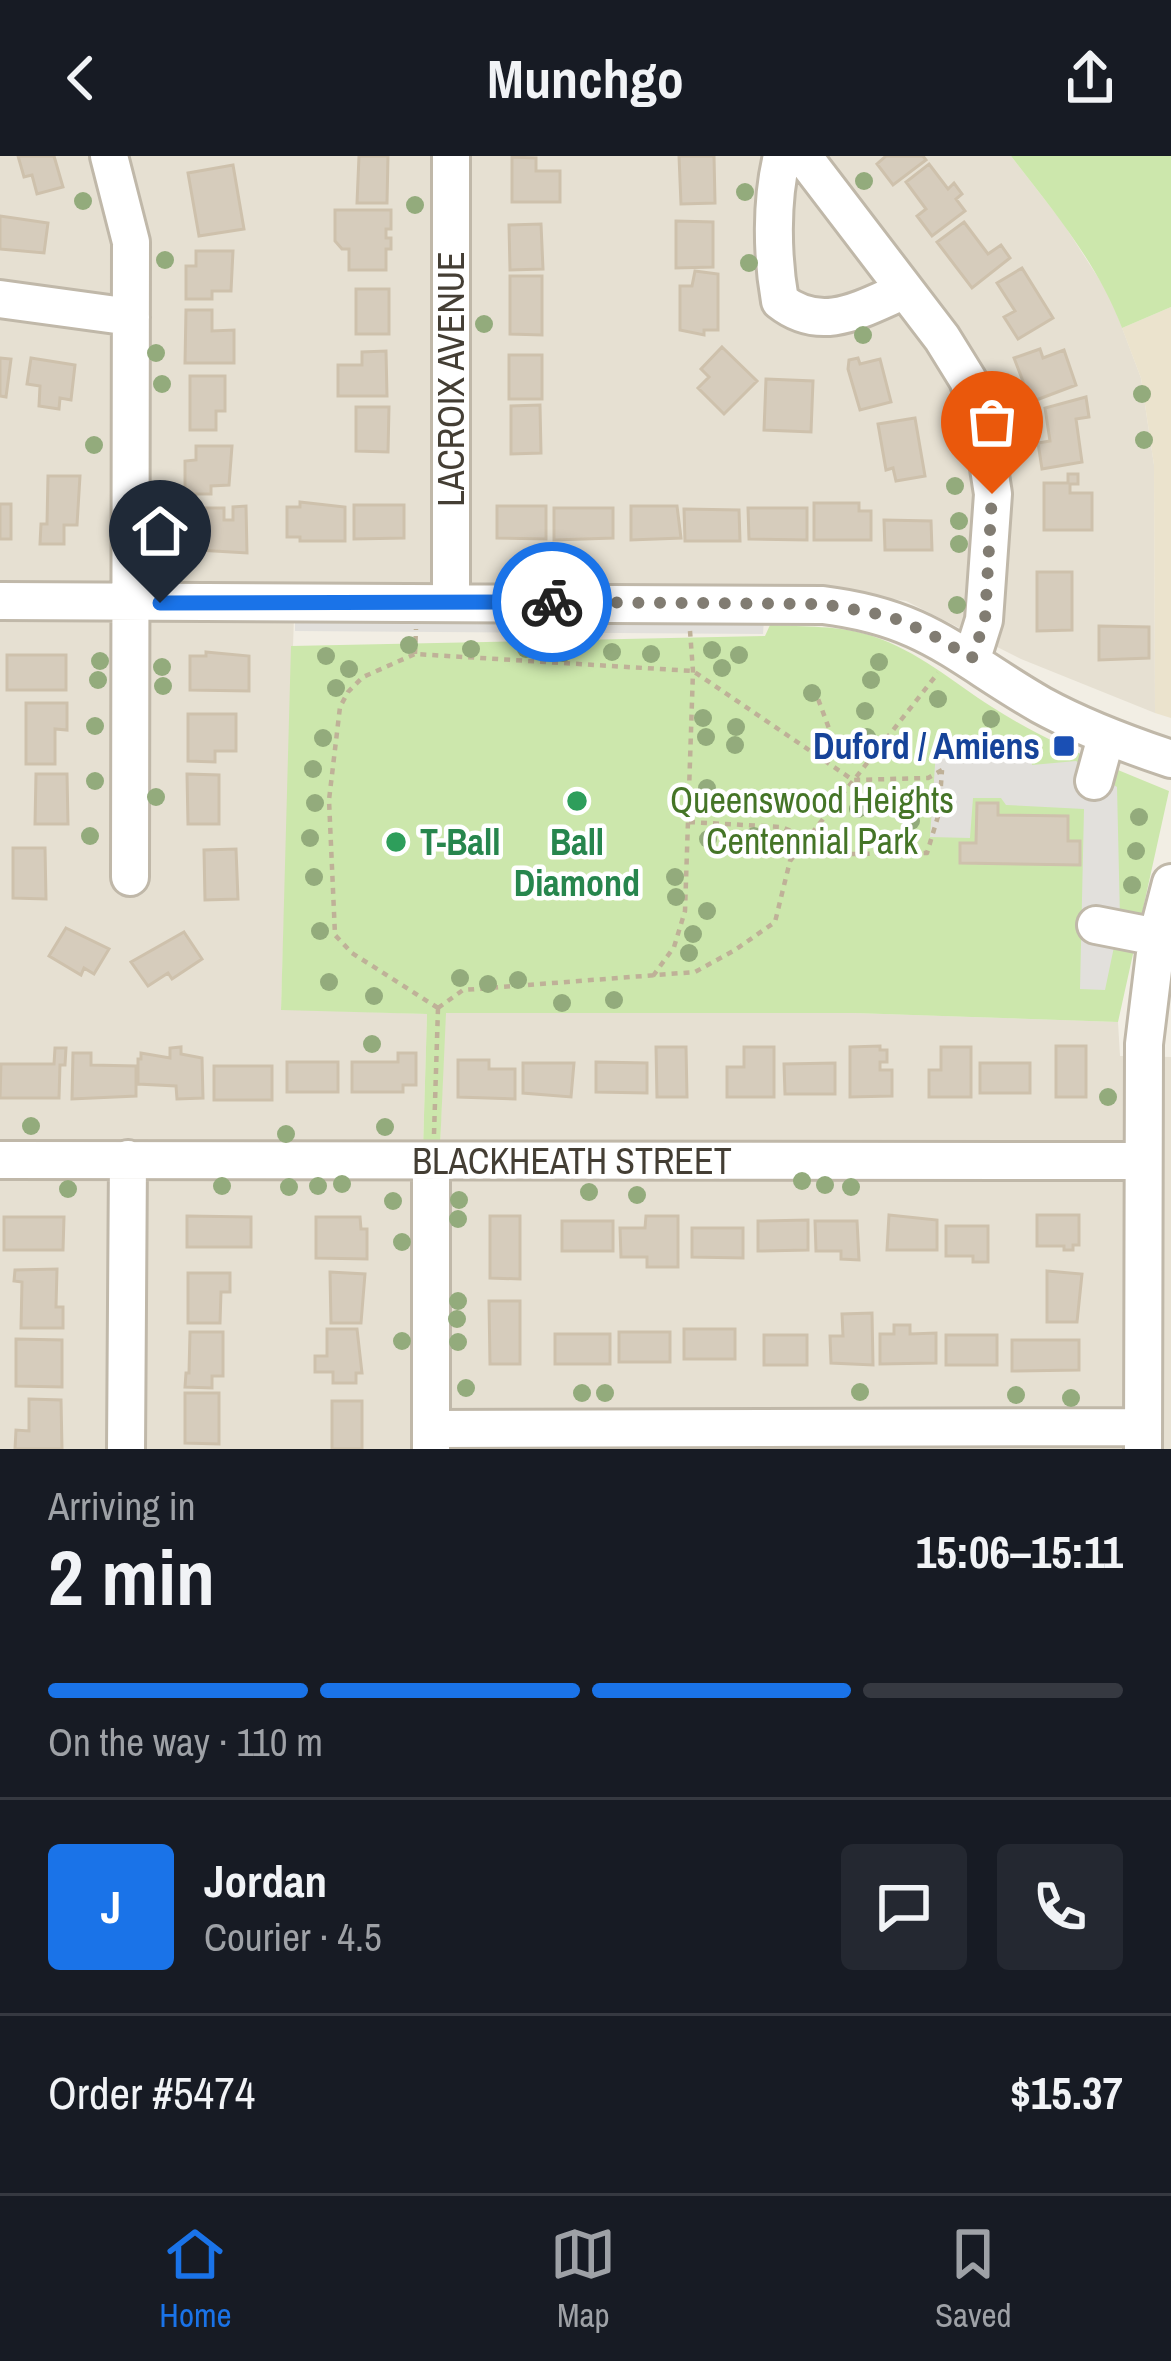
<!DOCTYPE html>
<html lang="en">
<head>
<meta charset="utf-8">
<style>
  body { margin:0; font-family:"Archivo Narrow",sans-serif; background:#242831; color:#f1f3f6; height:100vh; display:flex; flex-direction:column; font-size:45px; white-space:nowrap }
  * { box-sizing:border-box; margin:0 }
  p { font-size:39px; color:#9ea1a6 }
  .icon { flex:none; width:66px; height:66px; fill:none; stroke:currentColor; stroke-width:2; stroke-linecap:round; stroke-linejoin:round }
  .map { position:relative; height:1293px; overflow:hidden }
  .drawer { display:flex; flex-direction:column; background:#171b24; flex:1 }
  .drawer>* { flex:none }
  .pin { position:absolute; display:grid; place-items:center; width:102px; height:102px; color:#fff; margin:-123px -51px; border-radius:50% 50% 50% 0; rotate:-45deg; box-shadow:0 0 12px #0007 }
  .pin .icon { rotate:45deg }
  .courier { position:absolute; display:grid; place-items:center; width:120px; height:120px; margin:-60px; border:9px solid #1a73e8; border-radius:50%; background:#fff; color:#222; box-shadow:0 3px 15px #0007 }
  .summary em { font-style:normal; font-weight:700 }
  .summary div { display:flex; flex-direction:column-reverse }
  .summary { display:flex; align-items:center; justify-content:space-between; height:204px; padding:0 48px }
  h1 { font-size:78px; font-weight:700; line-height:90px }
  .bar { display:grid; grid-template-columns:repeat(4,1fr); gap:18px 12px; align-content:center; height:144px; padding:0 48px }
  .bar i { height:15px; border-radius:9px; background:#363941 }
  .bar .on { background:#1a73e8 }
  .bar p { grid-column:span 4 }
  .line { display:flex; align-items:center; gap:30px; padding:0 48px; border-top:3px solid #363941 }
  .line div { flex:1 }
  .round { display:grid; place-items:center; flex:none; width:126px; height:126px; border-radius:12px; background:#242831 }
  header { display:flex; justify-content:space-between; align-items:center; height:156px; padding:0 48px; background:#171b24; font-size:54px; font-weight:700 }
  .dock { display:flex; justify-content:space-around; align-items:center; height:168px; border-top:3px solid #363941; background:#171b24; font-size:33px; color:#9ea1a6 }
  .dock a { display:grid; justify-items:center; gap:6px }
  .dock .on { color:#1a73e8 }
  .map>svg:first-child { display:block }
  .residential { fill:#e6e0d2 }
  .education { fill:#ebe3cd }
  .green { fill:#cce7ac }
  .parking { fill:#e2e0dc }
  .building { fill:#d6ccbc; stroke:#cec1ac; stroke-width:3 }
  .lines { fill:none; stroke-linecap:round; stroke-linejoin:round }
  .minor-casing { stroke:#c0b8a9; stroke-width:42 }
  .path { stroke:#bfb198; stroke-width:4.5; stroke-dasharray:6 6; stroke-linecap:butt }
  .minor { stroke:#fff; stroke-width:36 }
  .tree { fill:#93ab7c }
  .done { stroke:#817c72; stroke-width:12; stroke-dasharray:0 21.6 }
  .route { stroke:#1a73e8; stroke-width:15 }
  .transit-dot { fill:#1a4fb4; stroke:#fff; stroke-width:4.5 }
  .leisure-dot { fill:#2e9e5b; stroke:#fff; stroke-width:4.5 }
  .labels { text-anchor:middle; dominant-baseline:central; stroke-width:9; stroke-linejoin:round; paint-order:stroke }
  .street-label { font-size:36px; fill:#443e34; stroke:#fff }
  .transit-label { font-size:36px; font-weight:bold; fill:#164399; stroke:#fff; text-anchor:end }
  .park-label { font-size:36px; fill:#457527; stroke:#fff }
  .leisure-label { font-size:36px; font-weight:bold; fill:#27864d; stroke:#fff; text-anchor:start }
</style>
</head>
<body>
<header><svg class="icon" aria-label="back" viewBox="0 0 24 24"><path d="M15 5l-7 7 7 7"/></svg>Munchgo<svg class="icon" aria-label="share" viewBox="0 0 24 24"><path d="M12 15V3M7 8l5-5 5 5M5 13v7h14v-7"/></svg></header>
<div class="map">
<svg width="1171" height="1293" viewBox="0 0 1171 1293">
  <rect width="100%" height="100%" fill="#f2eee4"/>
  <path class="residential" d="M0,0h1011l52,67 47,73 31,82 13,87 1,248 -134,-54 -115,-58 -103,-15h-508l-14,423 146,5 -4,134 17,-1 5,-134h409l264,9 2,34 51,1v392h-1171z"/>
  <path class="education" d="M1171,151v411l-16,-5 -1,-248 -13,-87 -19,-50z"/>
  <path class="green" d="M1011,0h160v151l-49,21c-24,-64 -69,-118 -111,-172z
    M770,469c34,2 70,0 102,11 46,15 81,46 120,71 56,36 116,59 177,84l-51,231 -264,-9h-408l-6,135 -17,1 4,-135 -146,-4 10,-364 474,-10z"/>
  <path class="parking" d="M295,460l469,4 -1,14 -468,-3z
    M937,581l93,4 2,24 44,-4 41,26 3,131 -15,72 -25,-1 4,-180 -78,-4 -5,-7h-28l-3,40 -40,-1z"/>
  <path class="building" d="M18,0h36l9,31 -26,7 -5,-19 -8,2z
    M359,0h29l-1,47h-30z
    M679,0h35l1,47 -34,1z
    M923,0l3,4 -33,25 -16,-21 9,-8z
    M512,1l24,1v13h24v31h-48z
    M929,8l19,25 6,-6 8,11 -6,5 9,12 -33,25 -15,-20 9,-7 -20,-27z
    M233,9l11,64 -45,7 -11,-63z
    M335,54h56v19h-5v9h5v11h-5v21h-37v-21h-7l-7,-8z
    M0,60l48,7 -4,30 -44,-4z
    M676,65l37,1v45l-37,1z
    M964,66l24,32 13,-9 9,13 -38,30 -35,-46z
    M541,68l2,45 -33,1 -1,-45z
    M196,95h37l-2,40h-19v8h-26v-33h10z
    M1022,112l31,50 -35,21 -14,-22 11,-6 -18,-28z
    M695,115l23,3v56h-14v5l-24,-5v-44h12z
    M510,120h32v59l-32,-1z
    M356,133h33v45h-33z
    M186,154h26v21l22,-1v33h-49z
    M722,191l35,34 -33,33 -26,-26 11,-11 -8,-8z
    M1040,193l3,9 21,-8 12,35 -45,17 -17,-44z
    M386,195l1,45h-49v-31h24v-13z
    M509,199h33v44h-33z
    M0,202l11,1 -5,38 -6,-1z
    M31,202l44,7 -4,35 -11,-2 -1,11 -20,-3 1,-20 -13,-2z
    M858,202l2,6 20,-5 11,43 -31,8 -12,-41 1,-9z
    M190,220h35v35h-9v19h-26z
    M766,223l47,2 -2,51 -47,-2z
    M1086,241l3,20 -13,2 6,43 -40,7 -4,-26 12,-2 -5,-33z
    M540,249l1,48 -30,1v-48z
    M356,251h33l-1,45 -32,-1z
    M915,262l10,58 -29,5 -3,-13 -7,2 -8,-46z
    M196,290h36l-3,39 -18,1v8h-26v-33l11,-1z
    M1068,318h10v10h-8v9h22v37h-48v-47h24z
    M48,320h32l-3,49h-13v19h-24l1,-20h6z
    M300,346l45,5v34h-45v-4h-13v-30h13z
    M814,347h45v8h12v29h-57z
    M0,348h11v35h-11z
    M354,349h50v33l-50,1z
    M246,350l1,47 -49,-3v-42h26v12h9v-13z
    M497,350h49v33l-49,-1z
    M631,350h46l4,32 -50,2z
    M554,352h59v30l-59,2z
    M748,352h59v32l-58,-1z
    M684,353l55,1 1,31h-55z
    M884,364l47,1 1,29h-47z
    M1037,416h35v58l-35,1z
    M1099,470l50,1v31l-50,2z
    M206,496l43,4v35l-59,-1v-34h16z
    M7,499h59v35h-59z
    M26,547h41v27l-12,-1v35h-29z
    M188,558h48v37h-21v11l-27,-1z
    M36,618h31l1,50h-33z
    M187,618l32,1v49h-31z
    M977,647h21v12l70,1v25h12v24l-120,-2v-20h16z
    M13,692h32l1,51 -33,-1z
    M236,693l2,50 -33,1 -1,-50z
    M66,772l43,21 -15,25 -10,-6 -3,7 -32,-19z
    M184,776l18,27 -30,20 -4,-6 -20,13 -17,-24z
    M880,890v4h7v12h-7v8h12v26l-42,1v-50z
    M1056,890h30v51h-30z
    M181,891v7l21,4 1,40 -26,1 -1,-13 -38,-2v-25h3v-6l29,5v-10z
    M656,891h30l1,50h-30z
    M744,891h30v50h-47v-30h17z
    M941,891h30v50h-42v-27h12z
    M55,892h11l-1,17h-5l-1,33h-59l1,-34h53z
    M73,897h18v12l45,1v30l-64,3z
    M398,897h18v32h-13v7h-51v-30h46z
    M458,904h31v9h26v30l-57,-2z
    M287,906h51v30h-51z
    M596,906l51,1v30l-51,-1z
    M523,907h51l-3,34 -48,-4z
    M835,907v31h-50l-1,-30z
    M980,907h50v30h-50z
    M214,910h58v34h-58z
    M889,1059l48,5v30h-50z
    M1037,1059h42v30h-6v5h-9v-4h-27z
    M187,1060l64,1v30h-64z
    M490,1060h30v63l-30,-1z
    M646,1060h32v51h-31v-10h-26l-1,-29h25z
    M4,1061h60l-1,33h-59z
    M316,1061h44l1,12h6v30l-51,-1z
    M808,1064v30l-50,1v-30z
    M562,1065h51v30h-51z
    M815,1065h42l2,39 -18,-1v-8h-25z
    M946,1070h42v36h-15v-6h-27z
    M692,1072h51v30l-51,-1z
    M57,1113l-1,38h7v21h-42l1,-46 -8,-1 1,-11z
    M1047,1115l35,3 -5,48h-30z
    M330,1116l35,2 -4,49h-30z
    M188,1117h42v19h-9l-1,31h-32z
    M489,1145h31v63h-30z
    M872,1157l1,52 -42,-2 -1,-27h13l-1,-22z
    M894,1169h16v9l26,-1v30l-56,1v-30h14z
    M327,1173h30l5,44h-6v10h-23v-11h-18v-16h12z
    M684,1173h51v30h-51z
    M190,1176h33v44h-11v12l-27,-1 1,-14h3z
    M619,1176h51v30h-51z
    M555,1178h55v30h-55z
    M764,1179h43v30h-43z
    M946,1179h51v30h-51z
    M16,1183l46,1v47l-46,-1z
    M1012,1184h67v30l-67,1z
    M185,1237h34v51l-34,-1z
    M29,1243l32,1 1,49h-47l1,-19 13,1z
    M332,1245h30v48h-30z"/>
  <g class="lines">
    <defs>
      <path id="minor" d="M109,0l22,86 -1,635
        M451,0v445
        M782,0c-11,45 -10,100 -2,145 42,33 81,8 125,-11
        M803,0l139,182 26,42 13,37 12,77 -9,126 -12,38
        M0,143l131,18
        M0,445l823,4c104,13 133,51 218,100 42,23 85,39 130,54
        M1094,625l12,-44
        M1096,769l61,12
        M0,1004l1143,1
        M431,1005v288
        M431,1273l712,-2
        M126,1293l2,-290
        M1143,1293l1,-405 13,-107 14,-54"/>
    </defs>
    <use href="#minor" class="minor-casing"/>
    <path class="path" d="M415,498l1,-25
      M814,532l20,54 -9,18
      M689,666l92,5 67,27 79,-1 12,-40 3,-43
      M653,820l21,-29 11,-36 8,-240 -3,-40
      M438,852l-86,-55 -17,-18 -6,-135 11,-93 8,-15 15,-15 52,-23 278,17 160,109 75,-2 14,-8
      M438,852l25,-18 232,-18 40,-22 40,-28 15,-61 148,-188
      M434,978l4,-126"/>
    <use href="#minor" class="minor"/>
  </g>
  <g class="tree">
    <circle cx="864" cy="25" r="9"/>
    <circle cx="745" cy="36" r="9"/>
    <circle cx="83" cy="45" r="9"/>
    <circle cx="415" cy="49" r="9"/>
    <circle cx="165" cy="104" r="9"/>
    <circle cx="749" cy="107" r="9"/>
    <circle cx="484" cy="168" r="9"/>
    <circle cx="863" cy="179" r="9"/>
    <circle cx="156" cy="197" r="9"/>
    <circle cx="162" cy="228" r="9"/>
    <circle cx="1142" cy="238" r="9"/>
    <circle cx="1144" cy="284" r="9"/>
    <circle cx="94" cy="289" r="9"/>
    <circle cx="955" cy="330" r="9"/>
    <circle cx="959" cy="365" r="9"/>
    <circle cx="959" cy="388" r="9"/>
    <circle cx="957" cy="449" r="9"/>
    <circle cx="409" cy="489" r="9"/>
    <circle cx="471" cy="493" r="9"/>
    <circle cx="526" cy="493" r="9"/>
    <circle cx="712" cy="494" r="9"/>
    <circle cx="612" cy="496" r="9"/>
    <circle cx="563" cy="497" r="9"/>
    <circle cx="651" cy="498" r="9"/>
    <circle cx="739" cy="499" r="9"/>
    <circle cx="326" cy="500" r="9"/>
    <circle cx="100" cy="505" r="9"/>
    <circle cx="879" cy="506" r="9"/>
    <circle cx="162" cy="511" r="9"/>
    <circle cx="722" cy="512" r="9"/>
    <circle cx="349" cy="513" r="9"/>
    <circle cx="98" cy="524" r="9"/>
    <circle cx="871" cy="524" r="9"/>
    <circle cx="163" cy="530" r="9"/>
    <circle cx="336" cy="532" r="9"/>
    <circle cx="812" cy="537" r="9"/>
    <circle cx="938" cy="543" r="9"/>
    <circle cx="865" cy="555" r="9"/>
    <circle cx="703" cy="562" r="9"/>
    <circle cx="991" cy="563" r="9"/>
    <circle cx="95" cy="570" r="9"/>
    <circle cx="736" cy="571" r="9"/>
    <circle cx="706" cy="581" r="9"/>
    <circle cx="867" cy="581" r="9"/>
    <circle cx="323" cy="582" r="9"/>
    <circle cx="735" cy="589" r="9"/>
    <circle cx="313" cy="613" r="9"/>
    <circle cx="95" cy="625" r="9"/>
    <circle cx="707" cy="632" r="9"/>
    <circle cx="156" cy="641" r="9"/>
    <circle cx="895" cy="643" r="9"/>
    <circle cx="315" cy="647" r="9"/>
    <circle cx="913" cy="647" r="9"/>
    <circle cx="858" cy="653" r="9"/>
    <circle cx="1139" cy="661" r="9"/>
    <circle cx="911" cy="665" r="9"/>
    <circle cx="90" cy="680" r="9"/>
    <circle cx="754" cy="680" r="9"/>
    <circle cx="310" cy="682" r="9"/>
    <circle cx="708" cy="683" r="9"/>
    <circle cx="1136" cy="695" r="9"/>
    <circle cx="314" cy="721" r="9"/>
    <circle cx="675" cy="721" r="9"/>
    <circle cx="1132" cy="729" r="9"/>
    <circle cx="676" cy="741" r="9"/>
    <circle cx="707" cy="755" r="9"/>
    <circle cx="320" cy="775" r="9"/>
    <circle cx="693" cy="778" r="9"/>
    <circle cx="689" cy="797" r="9"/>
    <circle cx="460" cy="822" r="9"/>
    <circle cx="518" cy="824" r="9"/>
    <circle cx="329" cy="826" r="9"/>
    <circle cx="488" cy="828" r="9"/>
    <circle cx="374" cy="840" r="9"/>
    <circle cx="614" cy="844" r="9"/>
    <circle cx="562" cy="847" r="9"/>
    <circle cx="372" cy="888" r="9"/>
    <circle cx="1108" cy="941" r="9"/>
    <circle cx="31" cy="970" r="9"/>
    <circle cx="385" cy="971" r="9"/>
    <circle cx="286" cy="978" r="9"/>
    <circle cx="802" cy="1025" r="9"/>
    <circle cx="342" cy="1028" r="9"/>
    <circle cx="825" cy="1029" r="9"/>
    <circle cx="222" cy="1030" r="9"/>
    <circle cx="318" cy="1030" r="9"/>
    <circle cx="289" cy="1031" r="9"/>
    <circle cx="851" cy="1031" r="9"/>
    <circle cx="68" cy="1033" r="9"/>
    <circle cx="589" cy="1036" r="9"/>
    <circle cx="637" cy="1039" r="9"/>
    <circle cx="459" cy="1044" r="9"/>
    <circle cx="393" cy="1045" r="9"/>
    <circle cx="458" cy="1063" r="9"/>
    <circle cx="402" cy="1086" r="9"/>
    <circle cx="458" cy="1145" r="9"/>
    <circle cx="457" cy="1163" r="9"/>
    <circle cx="402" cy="1185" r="9"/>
    <circle cx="458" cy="1186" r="9"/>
    <circle cx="466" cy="1232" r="9"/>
    <circle cx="860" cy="1236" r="9"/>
    <circle cx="582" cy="1237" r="9"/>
    <circle cx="605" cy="1237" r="9"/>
    <circle cx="1016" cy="1239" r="9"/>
    <circle cx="1071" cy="1242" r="9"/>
  </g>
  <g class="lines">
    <path class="done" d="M552,446l271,2 66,12 40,17 43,25 13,-38 7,-126"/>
    <path class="route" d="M160,447l392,-1"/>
  </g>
  <rect class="transit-dot" x="1052" y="578" width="24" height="24" rx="6"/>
  <g class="leisure-dot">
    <circle cx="577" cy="645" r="12"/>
    <circle cx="396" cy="686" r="12"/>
  </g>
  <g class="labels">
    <g class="street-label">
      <text transform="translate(451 223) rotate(-90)">LACROIX AVENUE</text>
      <text x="572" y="1005">BLACKHEATH STREET</text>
    </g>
    <g class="transit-label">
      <text x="1040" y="590">Duford / Amiens</text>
    </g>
    <g class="park-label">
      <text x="812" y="644">Queenswood Heights<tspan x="812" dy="41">Centennial Park</tspan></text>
    </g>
    <g class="leisure-label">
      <text x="420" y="686">T-Ball</text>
      <text x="577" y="686" text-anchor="middle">Ball<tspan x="577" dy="41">Diamond</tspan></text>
    </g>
  </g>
</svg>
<div class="pin" style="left:992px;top:338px;background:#ea580c"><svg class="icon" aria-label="bag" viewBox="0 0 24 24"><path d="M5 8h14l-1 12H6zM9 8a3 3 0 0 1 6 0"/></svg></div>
<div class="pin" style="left:160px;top:447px;background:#1f2937"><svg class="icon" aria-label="home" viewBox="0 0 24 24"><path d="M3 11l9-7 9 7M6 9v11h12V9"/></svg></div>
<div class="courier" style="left:552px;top:446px"><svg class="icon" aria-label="bike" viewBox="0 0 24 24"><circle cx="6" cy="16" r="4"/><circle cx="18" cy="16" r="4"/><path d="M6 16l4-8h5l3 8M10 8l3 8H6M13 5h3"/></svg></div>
</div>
<section class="drawer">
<div class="summary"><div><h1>2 min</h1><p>Arriving in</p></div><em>15:06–15:11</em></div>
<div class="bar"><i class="on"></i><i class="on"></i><i class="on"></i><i></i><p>On the way · 110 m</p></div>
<div class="line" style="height:216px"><b class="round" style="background:#1a73e8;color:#fff">J</b><div><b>Jordan</b><p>Courier · 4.5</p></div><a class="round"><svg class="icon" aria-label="chat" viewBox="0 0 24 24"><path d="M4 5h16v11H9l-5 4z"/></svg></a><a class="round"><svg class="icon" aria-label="phone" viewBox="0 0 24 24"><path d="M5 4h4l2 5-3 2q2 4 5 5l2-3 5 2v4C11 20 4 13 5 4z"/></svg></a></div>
<div class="line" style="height:156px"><div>Order #5474</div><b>$15.37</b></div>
</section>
<nav class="dock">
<a class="on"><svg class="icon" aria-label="home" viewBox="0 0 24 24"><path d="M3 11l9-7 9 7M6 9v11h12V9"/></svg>Home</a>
<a><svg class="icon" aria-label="map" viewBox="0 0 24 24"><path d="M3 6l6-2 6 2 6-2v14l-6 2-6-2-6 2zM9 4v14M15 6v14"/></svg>Map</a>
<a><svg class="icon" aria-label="saved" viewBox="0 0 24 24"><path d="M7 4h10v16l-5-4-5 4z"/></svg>Saved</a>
</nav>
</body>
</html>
